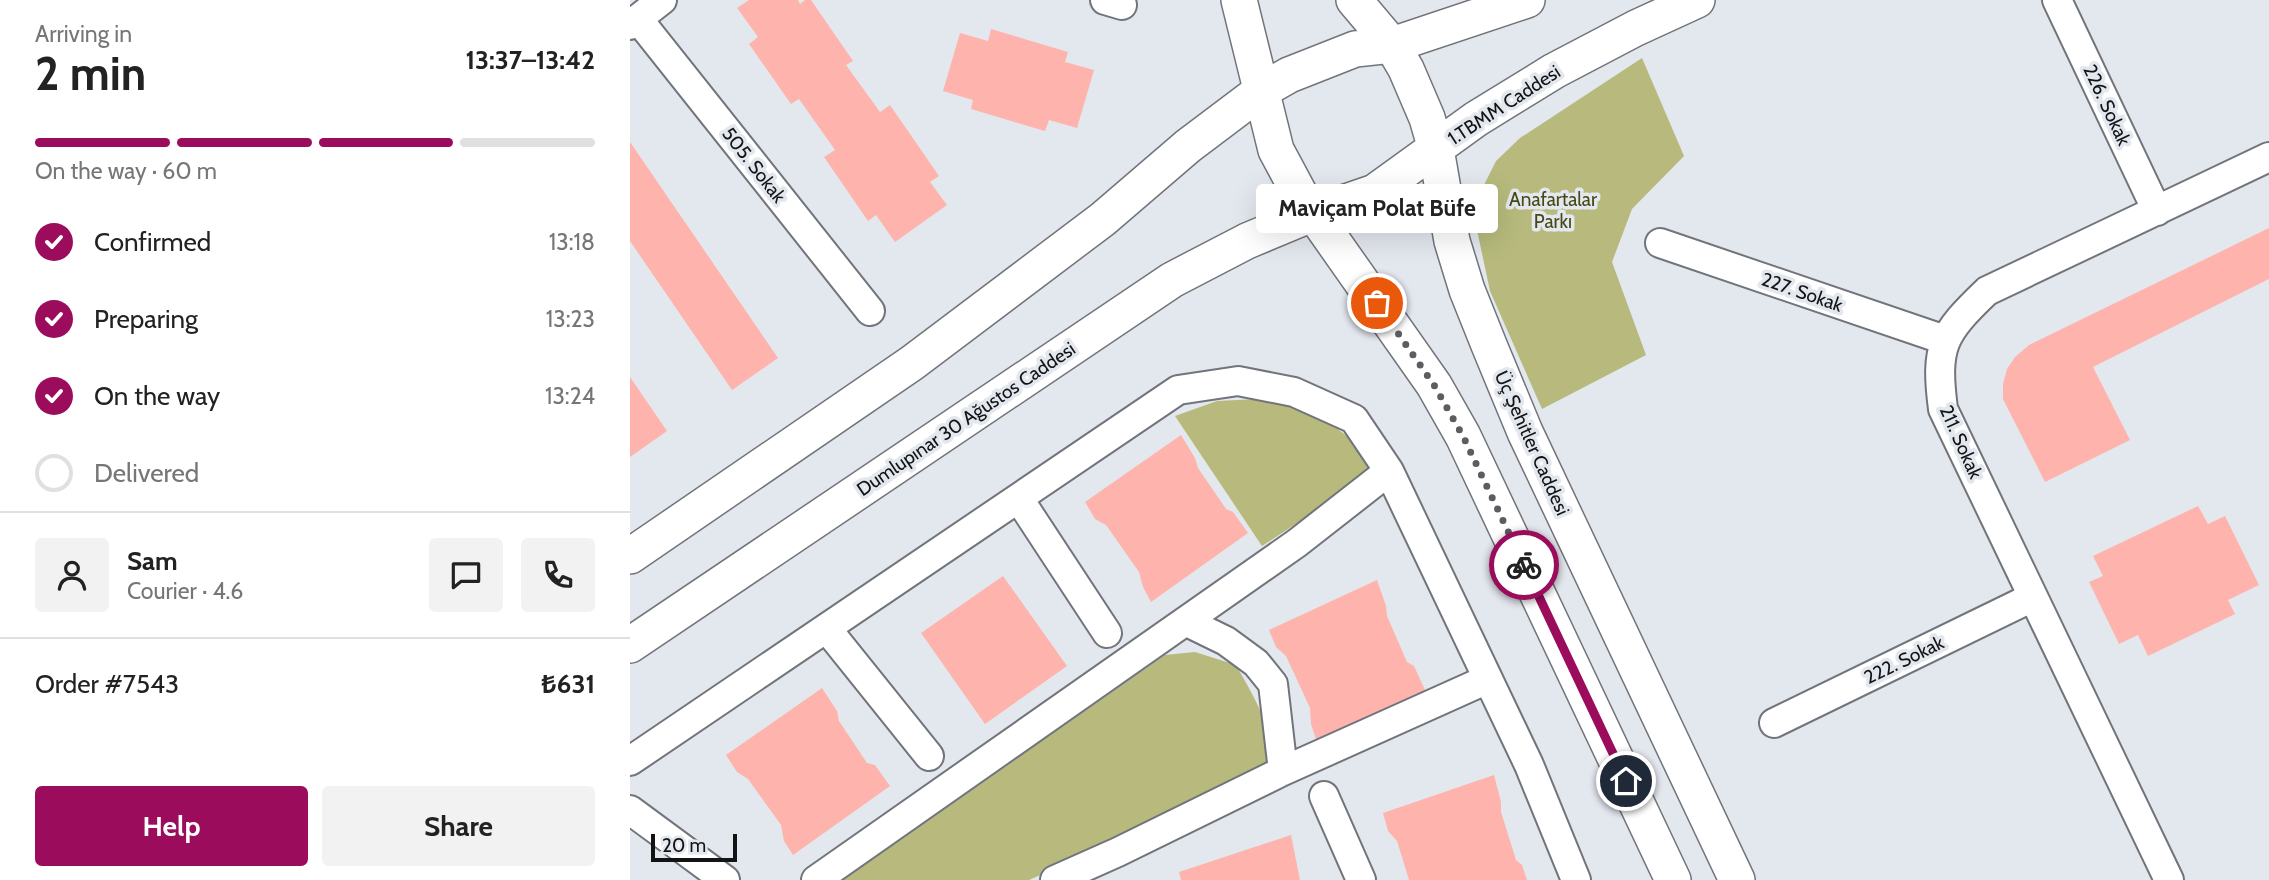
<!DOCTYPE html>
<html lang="en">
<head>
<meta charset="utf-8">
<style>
  body { margin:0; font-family:Cabin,sans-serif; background:#f2f2f2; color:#222; height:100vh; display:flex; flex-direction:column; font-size:26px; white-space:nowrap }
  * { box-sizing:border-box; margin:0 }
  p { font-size:23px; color:#767676 }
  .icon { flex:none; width:38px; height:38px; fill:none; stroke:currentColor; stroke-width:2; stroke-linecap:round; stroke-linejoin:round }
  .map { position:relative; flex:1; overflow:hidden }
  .details { display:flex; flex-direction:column; background:#fff; width:630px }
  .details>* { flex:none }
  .scale { position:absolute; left:21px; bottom:18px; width:86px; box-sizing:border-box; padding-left:7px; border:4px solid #121315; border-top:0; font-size:19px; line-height:24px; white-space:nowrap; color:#121315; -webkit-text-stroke:5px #e3e7ee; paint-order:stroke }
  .pin { position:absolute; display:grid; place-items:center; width:60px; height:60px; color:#fff; margin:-30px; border:4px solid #fff; border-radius:50%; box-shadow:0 2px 7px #0007 }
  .courier { position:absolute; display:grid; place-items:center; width:70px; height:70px; margin:-35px; border:5px solid #9b0c5d; border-radius:50%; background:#fff; color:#222; box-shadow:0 2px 9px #0007 }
  .bubble { position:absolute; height:49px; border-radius:7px; background:#fff; box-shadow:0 7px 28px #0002; font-size:23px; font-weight:700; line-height:49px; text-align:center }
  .head em { font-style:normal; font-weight:700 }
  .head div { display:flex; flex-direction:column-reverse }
  .head { display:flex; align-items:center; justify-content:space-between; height:119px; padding:0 35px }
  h1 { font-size:46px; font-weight:700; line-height:52px }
  .bar { display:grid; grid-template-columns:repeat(4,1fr); gap:10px 7px; align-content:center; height:84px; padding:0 35px }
  .bar i { height:9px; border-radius:5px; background:#e0e0e0 }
  .bar .selected { background:#9b0c5d }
  .bar p { grid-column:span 4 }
  .line { display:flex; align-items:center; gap:18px; padding:0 35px; border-top:2px solid #e0e0e0 }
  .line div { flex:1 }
  .round { display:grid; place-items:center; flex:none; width:74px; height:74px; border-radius:7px; background:#f2f2f2 }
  ol { padding:0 35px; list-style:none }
  li { display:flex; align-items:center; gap:21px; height:77px }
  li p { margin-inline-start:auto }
  li .icon { padding:7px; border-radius:50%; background:#9b0c5d; color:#fff; stroke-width:4 }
  li:last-child { color:#767676 }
  li i { width:38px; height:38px; border:4px solid #e0e0e0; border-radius:50% }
  .action { display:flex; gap:14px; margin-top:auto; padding:14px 35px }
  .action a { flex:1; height:80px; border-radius:7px; background:#9b0c5d; color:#fff; font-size:28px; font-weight:700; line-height:80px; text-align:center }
  .action a+a { background:#f2f2f2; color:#222 }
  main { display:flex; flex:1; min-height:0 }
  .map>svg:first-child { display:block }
  .green { fill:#b7ba7c }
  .building { fill:#feb4ad }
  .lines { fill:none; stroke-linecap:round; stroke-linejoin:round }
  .minor-casing { stroke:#71747a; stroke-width:32 }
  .major-casing { stroke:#71747a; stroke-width:38 }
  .minor { stroke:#fff; stroke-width:28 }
  .major { stroke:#fff; stroke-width:35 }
  .done { stroke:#5b5d61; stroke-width:7; stroke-dasharray:0 12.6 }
  .route { stroke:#9b0c5d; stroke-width:9 }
  .labels { text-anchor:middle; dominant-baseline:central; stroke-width:7; stroke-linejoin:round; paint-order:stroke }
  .street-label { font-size:19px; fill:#121315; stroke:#e3e7ee }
  .park-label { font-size:19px; fill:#474815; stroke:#e3e7ee }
</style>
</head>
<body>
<main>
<section class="details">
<div class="head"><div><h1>2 min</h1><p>Arriving in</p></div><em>13:37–13:42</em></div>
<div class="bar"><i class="selected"></i><i class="selected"></i><i class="selected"></i><i></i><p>On the way · 60 m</p></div>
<ol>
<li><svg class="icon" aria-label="check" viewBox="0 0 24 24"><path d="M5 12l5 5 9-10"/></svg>Confirmed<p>13:18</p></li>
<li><svg class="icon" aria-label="check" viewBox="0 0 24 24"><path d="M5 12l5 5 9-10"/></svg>Preparing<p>13:23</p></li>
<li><svg class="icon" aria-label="check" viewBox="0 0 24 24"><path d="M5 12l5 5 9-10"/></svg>On the way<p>13:24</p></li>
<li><i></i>Delivered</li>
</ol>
<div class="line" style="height:126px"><a class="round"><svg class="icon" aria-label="person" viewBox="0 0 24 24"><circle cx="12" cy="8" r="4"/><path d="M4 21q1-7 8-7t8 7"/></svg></a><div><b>Sam</b><p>Courier · 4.6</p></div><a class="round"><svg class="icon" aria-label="chat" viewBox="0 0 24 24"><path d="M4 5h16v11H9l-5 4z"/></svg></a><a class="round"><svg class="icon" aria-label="phone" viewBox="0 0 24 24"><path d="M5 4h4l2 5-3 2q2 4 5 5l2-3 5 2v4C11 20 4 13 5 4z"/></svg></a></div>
<div class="line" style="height:91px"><div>Order #7543</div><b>₺631</b></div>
<div class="action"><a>Help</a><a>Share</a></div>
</section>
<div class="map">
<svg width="1639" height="880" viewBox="0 0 1639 880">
  <rect width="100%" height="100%" fill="#e3e7ee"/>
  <path class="green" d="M1012,58l42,98 -52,53 -20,53 34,93 -104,54 -52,-118 -16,-75 11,-33 11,-22 24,-23z
    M627,399l54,9 42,33 22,31 -113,74 -87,-130 42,-15z
    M565,652l41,13c13,24 41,66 31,94 -3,9 -15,19 -21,26l-217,95h-186l322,-225z"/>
  <path class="building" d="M119,0h49l2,4 5,-4h6l42,61 -7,4 34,47 10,-7 49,71 -9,6 17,23 -52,37 -19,-27 -8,6 -44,-64 11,-7 -36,-51 -8,5 -42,-60 9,-7 -21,-29z
    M361,29l77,23 -3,10 29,8 -17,58 -28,-8 -4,11 -74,-22 2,-9 -30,-9 17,-58 28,8z
    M0,142l148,216 -46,32 -102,-149z
    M1639,228v51l-176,88 37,73 -85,42 -42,-83v-15l4,-15 8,-12 14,-12z
    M0,377l37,54 -37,26z
    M551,435l14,23 3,10 28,41 7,3 15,21 -97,69 -8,-15 -4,-15 -33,-47 -11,-6 -10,-17z
    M1568,506l10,18 17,-8 34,69 -31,15 7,14 -87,42 -10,-21 -19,9 -30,-62 14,-6 -10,-20z
    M373,576l64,90 -82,58 -64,-91z
    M747,580l9,26 1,10 20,46 7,4 11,24 -109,49 -5,-15 -1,-16 -24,-52 -10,-9 -7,-17z
    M192,688l15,23 2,10 28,42 8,2 15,21 -97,69 -9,-14 -3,-16 -33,-46 -11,-7 -11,-17z
    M864,775l7,27v10l15,48 6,5 5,15h-118l-12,-39 -9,-10 -5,-18z
    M661,835l9,45h-119l-2,-8z"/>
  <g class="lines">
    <defs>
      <path id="minor" d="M475,0l17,5
        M1427,0l100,211
        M8,19l232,292
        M0,25l32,-25
        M1030,243l285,97
        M389,499l88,134
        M557,622l39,19 30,22 17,21 10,87
        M197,629l102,127
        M1144,723l259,-126
        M0,761l548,-371 60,-9 56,11 60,27 35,52 140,294 47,115
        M694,796l37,84
        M0,810l95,70
        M186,880l481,-337 92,-72
        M425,880l63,-28 165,-81 205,-92
        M1539,880l-226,-471c-8,-63 -1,-75 44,-118l282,-134"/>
      <path id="major" d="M609,0l37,150 15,28 8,15 135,192 29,51 210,444
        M724,0l38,45 14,24 21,49 9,31 16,92 15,49 22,55 36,87 212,448
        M0,556l282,-193 191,-144 85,-73 73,-55 28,-16 66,-26 37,-4 135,-45
        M0,645l542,-365 75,-39 67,-28 61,-21 101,-73 78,-48 82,-43 61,-28"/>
    </defs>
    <use href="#minor" class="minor-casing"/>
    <use href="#major" class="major-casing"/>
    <use href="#minor" class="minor"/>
    <use href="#major" class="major"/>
  </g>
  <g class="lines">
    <path class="done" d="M747,303l57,82 29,51 61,129"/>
    <path class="route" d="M894,565l102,216"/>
  </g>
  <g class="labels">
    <g class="street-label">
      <text transform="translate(874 105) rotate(-33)">1.TBMM Caddesi</text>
      <text transform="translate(1477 105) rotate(65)">226. Sokak</text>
      <text transform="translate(124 165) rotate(52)">505. Sokak</text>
      <text transform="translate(1172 292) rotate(19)">227. Sokak</text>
      <text transform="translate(336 419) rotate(-34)">Dumlupınar 30 Ağustos Caddesi</text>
      <text transform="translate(1331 442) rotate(66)">211. Sokak</text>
      <text transform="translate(902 443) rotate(66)">Üç Şehitler Caddesi</text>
      <text transform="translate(1274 660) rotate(-26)">222. Sokak</text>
    </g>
    <g class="park-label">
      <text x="923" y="199">Anafartalar<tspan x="923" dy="22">Parkı</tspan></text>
    </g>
  </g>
</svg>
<div class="scale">20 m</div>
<div class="pin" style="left:747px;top:303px;background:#ea580c"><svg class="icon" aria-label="bag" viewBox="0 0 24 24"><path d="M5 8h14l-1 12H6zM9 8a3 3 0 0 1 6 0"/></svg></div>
<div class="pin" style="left:996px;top:781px;background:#1f2937"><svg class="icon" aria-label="home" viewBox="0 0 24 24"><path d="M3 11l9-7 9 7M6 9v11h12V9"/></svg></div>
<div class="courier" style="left:894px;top:565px"><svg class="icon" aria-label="bike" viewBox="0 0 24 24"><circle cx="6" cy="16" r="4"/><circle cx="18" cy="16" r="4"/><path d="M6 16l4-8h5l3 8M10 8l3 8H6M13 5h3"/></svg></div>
<div class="bubble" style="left:626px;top:184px;width:242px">Maviçam Polat Büfe</div>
</div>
</main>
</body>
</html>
